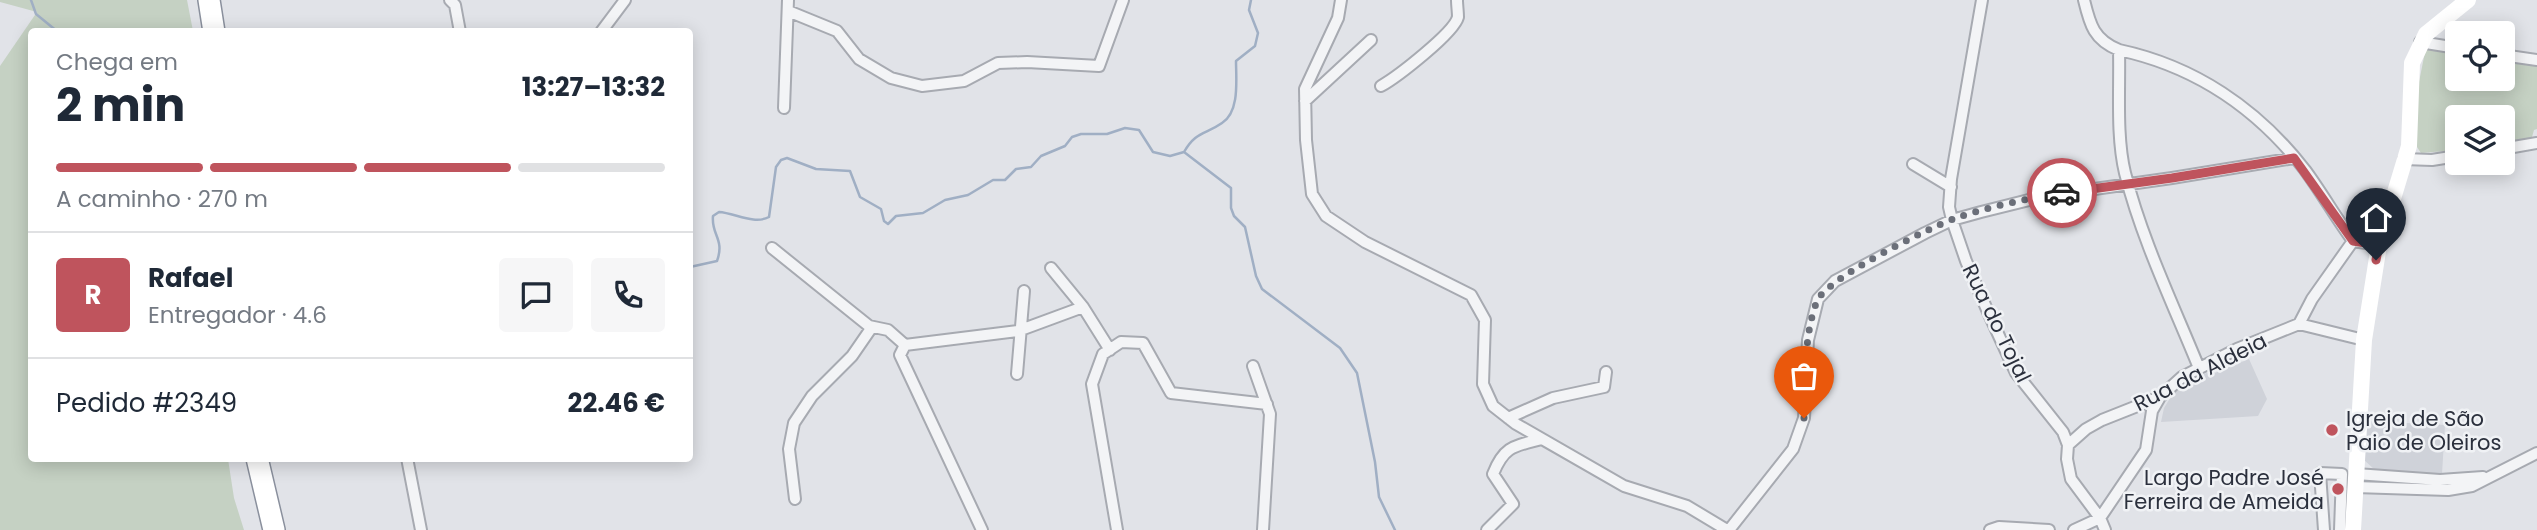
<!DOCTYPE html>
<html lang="pt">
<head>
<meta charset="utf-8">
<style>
  body { margin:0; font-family:Poppins,sans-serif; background:#f6f6f7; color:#1f2937; height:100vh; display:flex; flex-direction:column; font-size:26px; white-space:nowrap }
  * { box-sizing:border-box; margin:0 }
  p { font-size:23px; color:#747a83 }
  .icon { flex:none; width:38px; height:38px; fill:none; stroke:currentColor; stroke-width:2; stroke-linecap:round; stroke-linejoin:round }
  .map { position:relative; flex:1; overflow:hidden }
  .side { position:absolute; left:28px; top:28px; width:665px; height:434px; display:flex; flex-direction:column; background:#fff; border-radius:7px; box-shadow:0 4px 18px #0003 }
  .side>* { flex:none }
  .buttons { position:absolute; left:2445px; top:21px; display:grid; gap:14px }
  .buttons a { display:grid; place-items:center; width:70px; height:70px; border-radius:7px; background:#fff; box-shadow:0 4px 18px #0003; font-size:35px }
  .pin { position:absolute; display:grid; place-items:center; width:60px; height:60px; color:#fff; margin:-72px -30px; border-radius:50% 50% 50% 0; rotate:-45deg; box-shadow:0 0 7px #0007 }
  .pin .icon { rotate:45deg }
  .courier { position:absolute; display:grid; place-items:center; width:70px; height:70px; margin:-35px; border:5px solid #bf545d; border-radius:50%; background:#fff; color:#222; box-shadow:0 2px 9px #0007 }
  .summary em { font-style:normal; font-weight:700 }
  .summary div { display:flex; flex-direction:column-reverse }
  .summary { display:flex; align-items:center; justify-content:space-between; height:119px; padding:0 28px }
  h1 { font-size:46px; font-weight:700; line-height:52px }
  .bar { display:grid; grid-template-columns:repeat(4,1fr); gap:10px 7px; align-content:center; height:84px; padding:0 28px }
  .bar i { height:9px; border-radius:5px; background:#e0e1e3 }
  .bar .selected { background:#bf545d }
  .bar p { grid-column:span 4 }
  .line { display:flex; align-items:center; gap:18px; padding:0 28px; border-top:2px solid #e0e1e3 }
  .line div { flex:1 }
  .round { display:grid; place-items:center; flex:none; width:74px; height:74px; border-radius:7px; background:#f6f6f7 }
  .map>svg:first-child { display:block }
  .built { fill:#cfd2d9 }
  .green { fill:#c5d1c3 }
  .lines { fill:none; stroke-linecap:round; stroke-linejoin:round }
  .stream { stroke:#a0afc4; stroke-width:2.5 }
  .street-casing { stroke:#a7aab1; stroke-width:14 }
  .highway-casing { stroke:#8a909d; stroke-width:24 }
  .street { stroke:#f3f4f6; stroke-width:10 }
  .secondary { stroke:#fff; stroke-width:16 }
  .highway { stroke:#fff; stroke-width:21 }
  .done { stroke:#6b6f79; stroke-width:7; stroke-dasharray:0 12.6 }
  .route { stroke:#bf545d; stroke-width:9 }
  .poi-dot { fill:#bf545d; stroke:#f0f2f5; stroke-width:2.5 }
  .labels { text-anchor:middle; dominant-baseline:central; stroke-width:5; stroke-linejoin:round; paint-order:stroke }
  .street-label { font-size:21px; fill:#2b303d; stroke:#f0f2f5 }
  .poi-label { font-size:21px; fill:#2b303d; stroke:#f0f2f5; text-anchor:start }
</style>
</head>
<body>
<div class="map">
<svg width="2537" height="530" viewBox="0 0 2537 530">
  <rect width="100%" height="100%" fill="#e1e3e8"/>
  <path class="built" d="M2249,359l18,40 -9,17 -97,6 3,-14 8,-13 12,-10 28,-15 3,3z
    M2368,421l77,4 -3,49 -67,-4 -12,-11z"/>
  <path class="green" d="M0,0h187l6,31 -161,1v426l196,1 6,39 10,32h-244v-464l37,-54 -37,-10z
    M2426,47l31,4v28h45l1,-22 34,5v67l-3,1 -2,7 -29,7 -1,-27h-45v33l-36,3 -4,-6 -1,-50z"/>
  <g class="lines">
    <path class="stream" d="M31,0l5,14 22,18
      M1184,152l47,36v20l3,8 11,11 11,49 6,13 78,59 17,25 18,89 4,35 16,33
      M1184,152c12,-21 21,-17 38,-29 18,-11 14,-44 14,-62l19,-15 3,-13 -9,-23 2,-10
      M690,267l27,-6c8,-22 -6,-26 -4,-45l6,-4c16,1 35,13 50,5l7,-50 5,-7 6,-2 29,11 34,2 10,26 21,12 3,12 4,3 8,-8 27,-3 22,-13 23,-5 25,-15h12l11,-11 15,-2 10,-11 24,-10 7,-9 9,-3h26l18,-6 14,2 14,22 17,4 14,-4"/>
    <defs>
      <path id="street" d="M450,0l5,5 5,27
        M1341,0l-3,18 -33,71 1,51 6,54 14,22 39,26 106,53 14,25 -2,64 10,22 23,18 108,62 63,20 40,24
        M1982,0l-31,179 -2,28 3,13 14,41 22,51 28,61 47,59 5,13 -1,14 4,20 29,39 5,12
        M2084,0c6,25 10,40 35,50 1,39 -3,86 6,123 17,67 48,131 74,195
        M788,11l49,20 22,28 32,19 31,8 42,-5 34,-18 29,-1 72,4 24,-66
        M601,32l24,-32
        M2420,42l37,6
        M2119,50c75,16 138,58 186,120 17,23 31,48 48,71
        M2502,55l35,5
        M1381,86c16,-9 73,-53 77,-69 0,-5 -1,-12 -1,-17
        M1305,101l66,-61
        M784,108l4,-108
        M2502,149l35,-6
        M2404,159l28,1 25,-4
        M1913,164l38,23
        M2353,241l26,4
        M772,248l97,78 19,4 17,15
        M1051,268l32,39 27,43
        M2299,324l13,-25 41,-58
        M2299,324l65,16
        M1253,366l17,48 -7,116
        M1017,374l7,-83
        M1508,418l45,-20 51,-11 2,-15
        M2068,445l18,-16 16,-9 58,-23 22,-20 55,-28 62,-25
        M407,458l14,72
        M2356,474l84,6 43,-3
        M2355,487l93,3 24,-4 65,-33
        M795,499l-6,-50 5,-26 18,-27 40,-40 20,-29
        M982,530l-82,-175 5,-10 113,-14 65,-24
        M1117,530l-25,-146 11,-30 18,-12 22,1 28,50 96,11
        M1487,530l26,-26 -20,-30c11,-28 21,-28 49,-35
        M1729,530l64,-81 11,-31 4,-78 10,-41 17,-18 90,-48 27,-13 29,-8 64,-16 127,-18 122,-20
        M1990,530l9,-3 50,3
        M2074,530l26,-12 46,-68 6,-39 8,-14
        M2324,530l-4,-57 22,1 -2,56"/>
      <path id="highway" d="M209,0l5,32
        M257,458l17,72"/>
    </defs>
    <use href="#street" class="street-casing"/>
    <use href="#highway" class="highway-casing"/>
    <use href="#street" class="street"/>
    <path class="secondary" d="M2353,530l11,-190 15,-95 30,-99 3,-83 14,-29 42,-34"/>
    <use href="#highway" class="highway"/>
  </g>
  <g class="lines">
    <path class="done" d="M1804,418c2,-37 -1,-81 13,-117 10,-23 110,-72 136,-82 34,-12 73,-20 109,-26"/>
    <path class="route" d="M2062,193l110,-15 122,-20 59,83 26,4 -3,15"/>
  </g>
  <g class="poi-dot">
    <circle cx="2332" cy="430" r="7"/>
    <circle cx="2338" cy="489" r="7"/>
  </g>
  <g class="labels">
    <g class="street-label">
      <text transform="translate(1997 323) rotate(64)">Rua do Tojal</text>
      <text transform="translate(2200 372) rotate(-27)">Rua da Aldeia</text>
    </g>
    <g class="poi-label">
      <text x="2346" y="418">Igreja de São<tspan x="2346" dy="24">Paio de Oleiros</tspan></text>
      <text x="2324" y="477" text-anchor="end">Largo Padre José<tspan x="2324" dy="24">Ferreira de Ameida</tspan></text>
    </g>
  </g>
</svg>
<div class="buttons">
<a><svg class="icon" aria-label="locate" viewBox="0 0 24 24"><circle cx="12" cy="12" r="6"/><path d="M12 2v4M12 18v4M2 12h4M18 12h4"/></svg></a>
<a><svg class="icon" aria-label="layers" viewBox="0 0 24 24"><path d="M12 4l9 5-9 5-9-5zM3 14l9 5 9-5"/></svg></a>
</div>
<div class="pin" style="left:1804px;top:418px;background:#ea580c"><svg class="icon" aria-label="bag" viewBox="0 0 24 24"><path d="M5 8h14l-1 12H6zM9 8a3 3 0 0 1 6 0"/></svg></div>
<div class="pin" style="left:2376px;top:260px;background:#1f2937"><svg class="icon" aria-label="home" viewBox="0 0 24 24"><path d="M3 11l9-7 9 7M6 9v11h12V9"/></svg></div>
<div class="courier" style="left:2062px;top:193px"><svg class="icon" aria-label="car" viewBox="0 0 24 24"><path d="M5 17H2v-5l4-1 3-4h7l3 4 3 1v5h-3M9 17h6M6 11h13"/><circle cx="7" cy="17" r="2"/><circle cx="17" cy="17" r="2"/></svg></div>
<section class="side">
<div class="summary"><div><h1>2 min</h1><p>Chega em</p></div><em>13:27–13:32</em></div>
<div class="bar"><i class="selected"></i><i class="selected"></i><i class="selected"></i><i></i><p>A caminho · 270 m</p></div>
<div class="line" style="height:126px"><b class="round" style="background:#bf545d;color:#fff">R</b><div><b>Rafael</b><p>Entregador · 4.6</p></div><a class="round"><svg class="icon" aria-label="chat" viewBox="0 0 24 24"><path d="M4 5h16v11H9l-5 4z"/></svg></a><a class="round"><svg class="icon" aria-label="phone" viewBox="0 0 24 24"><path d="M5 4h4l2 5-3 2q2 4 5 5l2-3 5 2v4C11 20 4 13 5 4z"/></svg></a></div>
<div class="line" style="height:91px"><div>Pedido #2349</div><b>22.46 €</b></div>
</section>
</div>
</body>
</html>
